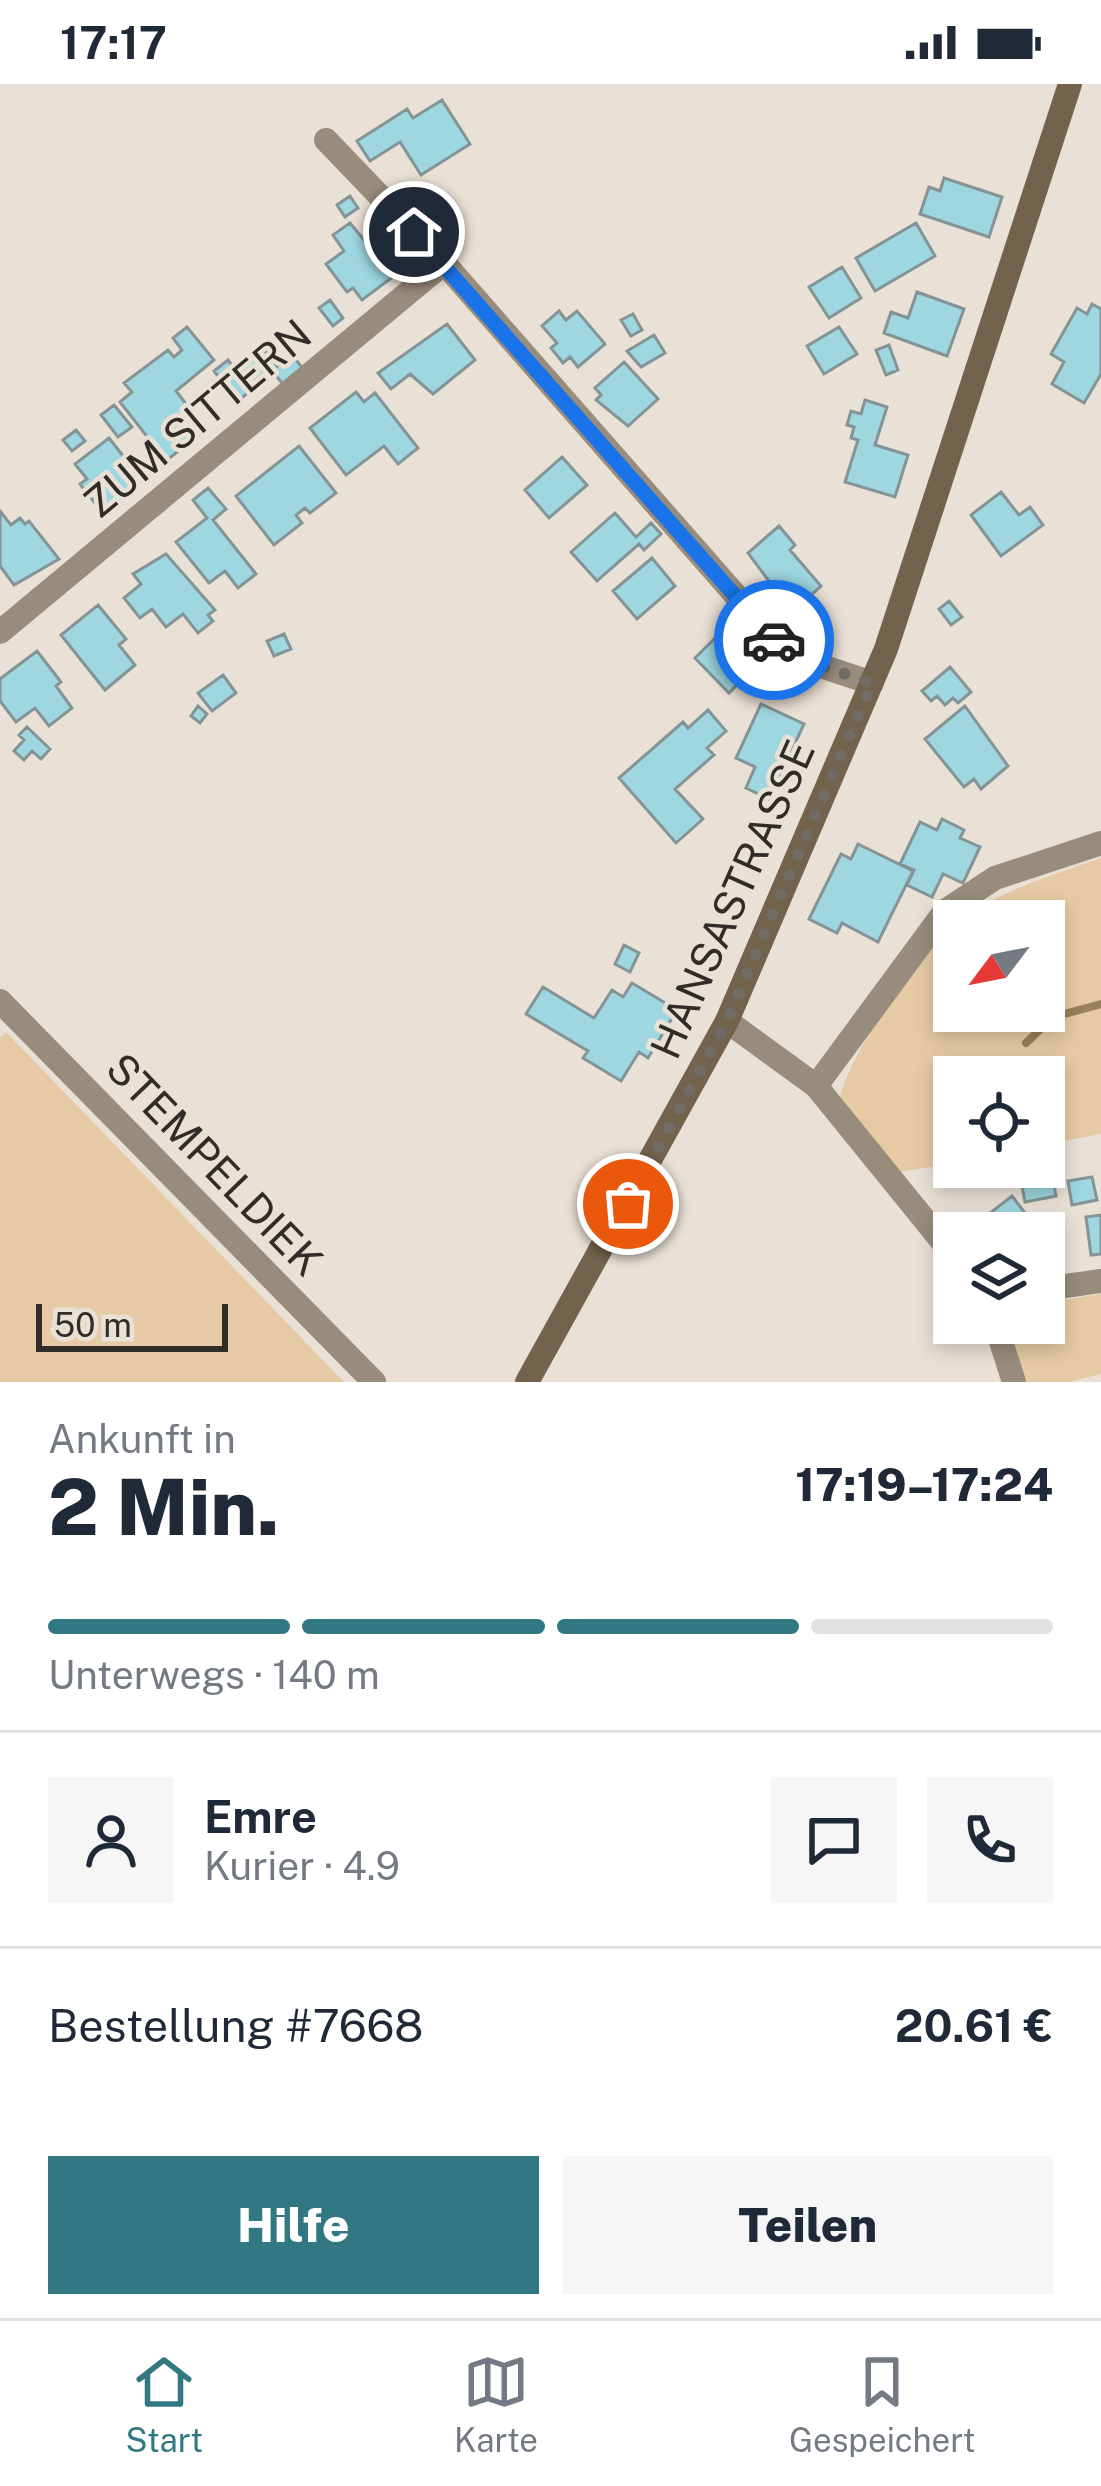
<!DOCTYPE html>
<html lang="de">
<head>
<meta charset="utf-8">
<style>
  body { margin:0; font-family:"Public Sans",sans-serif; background:#f6f6f7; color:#1f2937; height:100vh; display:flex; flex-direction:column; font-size:45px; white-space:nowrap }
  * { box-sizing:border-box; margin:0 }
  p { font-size:39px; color:#747a83 }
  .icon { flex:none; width:66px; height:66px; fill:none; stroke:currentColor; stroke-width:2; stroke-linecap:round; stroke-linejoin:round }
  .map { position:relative; height:1298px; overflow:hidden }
  .sheet { display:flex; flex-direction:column; background:#fff; flex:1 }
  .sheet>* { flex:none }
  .needle { width:78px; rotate:238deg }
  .tools { position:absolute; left:933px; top:816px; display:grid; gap:24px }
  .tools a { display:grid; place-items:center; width:132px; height:132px; border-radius:0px; background:#fff; box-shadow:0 6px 18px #0003; font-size:60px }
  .scale { position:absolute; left:36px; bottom:30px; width:192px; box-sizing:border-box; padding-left:12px; border:6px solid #302d29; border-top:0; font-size:33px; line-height:42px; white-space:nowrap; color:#302d29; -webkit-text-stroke:9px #eae1d6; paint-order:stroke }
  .pin { position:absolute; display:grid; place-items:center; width:102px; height:102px; color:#fff; margin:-51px; border:6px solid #fff; border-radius:50%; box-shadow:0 3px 12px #0007 }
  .courier { position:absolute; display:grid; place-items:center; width:120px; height:120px; margin:-60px; border:9px solid #1a73e8; border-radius:50%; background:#fff; color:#222; box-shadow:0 3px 15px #0007 }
  .head em { font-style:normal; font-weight:800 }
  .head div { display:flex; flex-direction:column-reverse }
  .head { display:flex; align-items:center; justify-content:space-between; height:204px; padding:0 48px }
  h1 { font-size:78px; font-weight:800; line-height:90px }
  .bar { display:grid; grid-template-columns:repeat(4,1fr); gap:18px 12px; align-content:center; height:144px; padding:0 48px }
  .bar i { height:15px; border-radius:9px; background:#e0e1e3 }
  .bar .selected { background:#317883 }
  .bar p { grid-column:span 4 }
  .line { display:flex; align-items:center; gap:30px; padding:0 48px; border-top:3px solid #e0e1e3 }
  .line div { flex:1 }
  .round { display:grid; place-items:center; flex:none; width:126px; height:126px; border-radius:0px; background:#f6f6f7 }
  .button { display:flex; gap:24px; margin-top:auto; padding:24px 48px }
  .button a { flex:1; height:138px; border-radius:0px; background:#317883; color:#fff; font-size:48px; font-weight:800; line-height:138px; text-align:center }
  .button a+a { background:#f6f6f7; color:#1f2937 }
  .status { display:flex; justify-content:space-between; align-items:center; height:84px; padding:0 60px; background:#fff; direction:ltr }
  .status svg { height:33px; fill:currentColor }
  .menu { display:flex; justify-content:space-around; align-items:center; height:168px; border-top:3px solid #e0e1e3; background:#fff; font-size:33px; color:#747a83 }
  .menu a { display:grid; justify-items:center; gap:6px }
  .menu .selected { color:#317883 }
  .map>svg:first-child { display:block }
  .green { fill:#e6caa5; fill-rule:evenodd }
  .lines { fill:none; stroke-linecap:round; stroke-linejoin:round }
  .stream { stroke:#9a805c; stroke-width:8 }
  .building { fill:#9ed7e0; stroke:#849496; stroke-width:3 }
  .street { stroke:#988c7c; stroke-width:24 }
  .secondary { stroke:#73634c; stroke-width:24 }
  .done { stroke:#716c66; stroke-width:12; stroke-dasharray:0 21.6 }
  .route { stroke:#1a73e8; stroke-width:15 }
  .labels { text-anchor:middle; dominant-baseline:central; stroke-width:9; stroke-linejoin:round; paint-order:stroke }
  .street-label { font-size:42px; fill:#302d29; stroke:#eae1d6 }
</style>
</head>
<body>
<div class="status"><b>17:17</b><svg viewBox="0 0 49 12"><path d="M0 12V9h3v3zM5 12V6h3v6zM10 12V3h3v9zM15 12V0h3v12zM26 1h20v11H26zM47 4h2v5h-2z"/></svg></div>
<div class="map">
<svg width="1101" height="1298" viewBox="0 0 1101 1298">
  <rect width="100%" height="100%" fill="#eae1d6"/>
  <path class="green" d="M1101,774v276l-57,11v-68h-90v86l-54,9 -61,-73c11,-35 27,-61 46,-91 65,-100 108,-113 216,-150zM954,837h90v90h-90z
    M6,948l338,350h-344v-345z
    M1101,1210v80l-31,8h-47l-14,-59h35v-20z"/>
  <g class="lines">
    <path class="stream" d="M1026,959l27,-26 48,-13"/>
  </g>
  <path class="building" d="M442,16l28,44 -49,31 -21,-33 -30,19 -13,-20 50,-32 6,9z
    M944,94l58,19 -13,40 -69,-23 9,-27 11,4z
    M350,112l8,12 -13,9 -8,-12z
    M350,139l44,53 -32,24 -9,-12 -6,4 -21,-28 18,-13 -11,-16z
    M916,139l19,33 -60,35 -19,-33z
    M842,183l19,31 -32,20 -20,-31z
    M917,208l47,17 -17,47 -63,-23 7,-21 17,6z
    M330,216l13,18 -10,8 -14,-18z
    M1092,220l9,5v65l-17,29 -32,-19 12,-22 -13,-8 26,-46 10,6z
    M559,227l7,9 11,-9 28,33 -27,23 -8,-10 -7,6 -12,-15 6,-5 -15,-17z
    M633,230l9,16 -11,6 -10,-16z
    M447,240l28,36 -42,34 -23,-20 -19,15 -13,-16z
    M187,243l27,33 -38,31 30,38 -40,32 -46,-59 12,-10 -8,-9 44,-33 6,7 8,-7 -9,-12z
    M839,243l18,27 -33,20 -17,-28z
    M654,251l11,18 -24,14 -14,-16z
    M889,261l9,25 -12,5 -10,-25z
    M261,262l16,20 14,-12 15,18 -20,16 -13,-16 -35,29 -24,-30 14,-11 6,8z
    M624,278l34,37 -30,27 -32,-26 5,-5 -6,-7z
    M356,308l8,10 11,-9 43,55 -20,16 -14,-18 -38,29 -36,-47z
    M865,316l22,7 -12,38 33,10 -13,42 -50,-15 13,-42 -7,-2 3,-11 -7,-2 4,-14 10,3z
    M114,321l18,22 -14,10 -17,-22z
    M76,346l9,11 -13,10 -9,-11z
    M109,354l33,42 -35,27 -6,-9 -6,5 -15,-19 7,-5 -12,-15z
    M299,362l37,47 -26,20 -5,-5 -9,7 6,8 -28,22 -38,-49z
    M562,373l25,28 -38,33 -24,-28z
    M208,404l18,21 -13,11 43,54 -18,14 -13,-17 -16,12 -33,-41 31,-24 -14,-18z
    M1001,408l18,23 11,-8 13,18 -42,31 -30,-41z
    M0,427l11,14 9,-7 5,6 4,-3 30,38 -45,26 -14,-19z
    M615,429l21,24 15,-14 10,11 -17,16 -5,-6 -42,37 -26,-29z
    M779,442l16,19 -5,5 31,36 -29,26 -44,-59z
    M166,470l49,56 -7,5 5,6 -15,12 -15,-19 -17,13 -14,-18 -12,9 -16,-20 17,-14 -8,-10z
    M652,474l23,28 -38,33 -24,-28z
    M949,517l13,16 -11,8 -12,-16z
    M98,521l28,34 -7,6 16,20 -30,25 -44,-55z
    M721,548l34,34 -26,27 -34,-35z
    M284,550l7,15 -17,7 -7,-15z
    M37,567l24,31 -5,4 16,22 -23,18 -14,-18 -19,14 -16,-21v-22z
    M950,583l21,25 -13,11 -5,-5 -8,7 -8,-9 -6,5 -9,-10z
    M223,591l13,18 -24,18 -14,-18z
    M761,620l43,20 -35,75 -23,-11 9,-21 -19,-9z
    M198,622l9,8 -7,9 -9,-7z
    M965,622l43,60 -27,23 -7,-10 -10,8 -39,-48z
    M708,626l18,21 -19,17 7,7 -39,34 28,30 -27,24 -57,-65 64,-56 5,6z
    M27,643l23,22 -9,10 -9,-8 -8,9 -10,-9 10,-11 -5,-5z
    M942,735l22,11 -4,8 20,9 -17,36 -20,-9 -11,23 -25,-12 7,-15 -14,-6 20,-42 17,8z
    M858,760l55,27 -35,71 -36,-19 -5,10 -28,-14 32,-65 10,5z
    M624,861l15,8 -9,19 -15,-8z
    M632,899l45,27 -29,48 -9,-6 -18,29 -38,-23 5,-7 -62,-37 17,-27 51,31 18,-28 11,7z
    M1092,1093l5,23 -25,5 -4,-24z
    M1053,1095l3,17 -31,6 -3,-16z
    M1012,1112l27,35 -62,2 -5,-6z
    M1101,1131v39l-10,1 -5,-38z"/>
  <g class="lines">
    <path class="street" d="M326,56l118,123 331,377 34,22 63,21
      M0,548l444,-369
      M0,917l374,381
      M727,937l89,65 138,170
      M816,1002l129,-175 50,-33 106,-35
      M1044,1205l57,-8
      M995,1239l19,59"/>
    <path class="secondary" d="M527,1298l200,-361 159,-372 184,-565"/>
  </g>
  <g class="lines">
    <path class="done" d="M628,1120l99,-183 145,-338 -63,-21 -35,-22"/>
    <path class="route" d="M414,148l360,408"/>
  </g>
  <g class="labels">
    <g class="street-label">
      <text transform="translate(197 334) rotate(-40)">ZUM SITTERN</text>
      <text transform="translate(732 815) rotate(-66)">HANSASTRASSE</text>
      <text transform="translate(215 1080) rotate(46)">STEMPELDIEK</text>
    </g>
  </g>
</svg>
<div class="tools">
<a><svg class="needle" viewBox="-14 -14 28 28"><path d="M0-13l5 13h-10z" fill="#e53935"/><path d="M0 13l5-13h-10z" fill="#747a83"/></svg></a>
<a><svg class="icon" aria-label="locate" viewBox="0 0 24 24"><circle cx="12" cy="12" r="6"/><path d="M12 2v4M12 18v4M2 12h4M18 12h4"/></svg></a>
<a><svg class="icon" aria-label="layers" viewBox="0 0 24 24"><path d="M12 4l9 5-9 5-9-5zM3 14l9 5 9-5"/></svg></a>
</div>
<div class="scale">50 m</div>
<div class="pin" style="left:628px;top:1120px;background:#ea580c"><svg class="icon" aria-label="bag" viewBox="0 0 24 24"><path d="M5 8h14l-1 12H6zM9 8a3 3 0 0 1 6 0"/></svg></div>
<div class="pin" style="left:414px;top:148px;background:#1f2937"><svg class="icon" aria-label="home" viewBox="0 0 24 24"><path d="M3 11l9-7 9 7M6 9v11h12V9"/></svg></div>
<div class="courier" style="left:774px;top:556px"><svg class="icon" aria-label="car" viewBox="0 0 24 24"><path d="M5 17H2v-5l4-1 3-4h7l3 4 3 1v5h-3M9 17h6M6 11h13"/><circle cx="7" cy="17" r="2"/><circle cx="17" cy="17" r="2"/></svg></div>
</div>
<section class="sheet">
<div class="head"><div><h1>2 Min.</h1><p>Ankunft in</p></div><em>17:19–17:24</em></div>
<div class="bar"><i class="selected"></i><i class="selected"></i><i class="selected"></i><i></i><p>Unterwegs · 140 m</p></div>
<div class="line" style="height:216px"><a class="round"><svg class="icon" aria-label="person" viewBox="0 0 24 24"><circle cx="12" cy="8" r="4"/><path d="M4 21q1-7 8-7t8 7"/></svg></a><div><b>Emre</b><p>Kurier · 4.9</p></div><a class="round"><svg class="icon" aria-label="chat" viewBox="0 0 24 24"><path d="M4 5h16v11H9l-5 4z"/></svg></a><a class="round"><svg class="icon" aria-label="phone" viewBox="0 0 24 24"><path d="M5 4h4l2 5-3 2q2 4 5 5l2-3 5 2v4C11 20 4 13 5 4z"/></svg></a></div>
<div class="line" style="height:156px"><div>Bestellung #7668</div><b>20.61 €</b></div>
<div class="button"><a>Hilfe</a><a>Teilen</a></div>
</section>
<nav class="menu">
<a class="selected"><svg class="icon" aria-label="home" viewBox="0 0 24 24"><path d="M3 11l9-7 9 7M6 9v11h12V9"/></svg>Start</a>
<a><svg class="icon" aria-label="map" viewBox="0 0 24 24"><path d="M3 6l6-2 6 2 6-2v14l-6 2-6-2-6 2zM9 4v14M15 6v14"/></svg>Karte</a>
<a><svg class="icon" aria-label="saved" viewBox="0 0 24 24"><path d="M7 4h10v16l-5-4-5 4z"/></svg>Gespeichert</a>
</nav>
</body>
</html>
